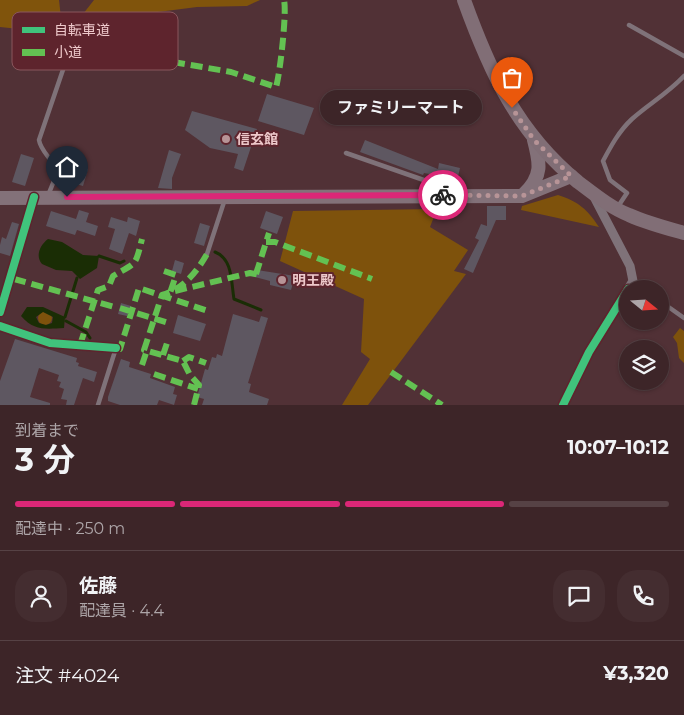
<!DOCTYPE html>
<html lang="ja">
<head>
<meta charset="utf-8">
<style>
  body { margin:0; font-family:Montserrat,"Noto Sans JP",sans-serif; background:#442d30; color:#f1f3f6; height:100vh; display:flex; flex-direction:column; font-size:19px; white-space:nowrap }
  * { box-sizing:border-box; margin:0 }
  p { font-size:16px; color:#ada5a8 }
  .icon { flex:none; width:28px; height:28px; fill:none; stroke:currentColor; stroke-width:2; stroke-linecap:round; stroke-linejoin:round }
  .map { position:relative; height:405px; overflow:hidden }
  .details { display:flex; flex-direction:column; background:#3d2528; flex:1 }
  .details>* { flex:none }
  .needle { width:32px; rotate:108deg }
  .tools { position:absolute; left:619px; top:280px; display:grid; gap:10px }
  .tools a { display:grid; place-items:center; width:50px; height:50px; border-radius:50%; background:#3d2528; box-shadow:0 1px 4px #0004,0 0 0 1px #564245; font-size:25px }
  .pin { position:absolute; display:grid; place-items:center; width:42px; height:42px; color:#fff; margin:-51px -21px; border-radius:50% 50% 50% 0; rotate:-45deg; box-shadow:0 0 5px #0007 }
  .pin .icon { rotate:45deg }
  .courier { position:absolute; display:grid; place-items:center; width:50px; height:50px; margin:-25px; border:4px solid #db2777; border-radius:50%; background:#fff; color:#222; box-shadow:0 1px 6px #0007 }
  .bubble { position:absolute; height:35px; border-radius:18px; background:#3d2528; box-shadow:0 1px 4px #0004,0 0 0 1px #564245; font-size:16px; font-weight:700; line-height:35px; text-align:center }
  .summary em { font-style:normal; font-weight:700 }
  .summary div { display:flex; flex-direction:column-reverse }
  .summary { display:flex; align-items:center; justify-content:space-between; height:85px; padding:0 15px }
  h1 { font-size:32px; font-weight:700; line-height:38px }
  .bar { display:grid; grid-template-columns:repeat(4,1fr); gap:8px 5px; align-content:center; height:60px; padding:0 15px }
  .bar i { height:6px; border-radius:4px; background:#564245 }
  .bar .selected { background:#db2777 }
  .bar p { grid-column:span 4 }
  .line { display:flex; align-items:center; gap:12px; padding:0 15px; border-top:1px solid #564245 }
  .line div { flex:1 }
  .round { display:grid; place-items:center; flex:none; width:52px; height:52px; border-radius:20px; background:#442d30 }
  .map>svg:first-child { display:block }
  .green { fill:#7e520c }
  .forest { fill:#80540c }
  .water { fill:#1a2d05; fill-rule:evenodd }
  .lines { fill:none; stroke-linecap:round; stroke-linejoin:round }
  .stream { stroke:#1a2d05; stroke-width:3 }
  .building { fill:#5e5761 }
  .service { stroke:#7f7279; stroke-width:4.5 }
  .minor { stroke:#7f7279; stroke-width:9 }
  .primary { stroke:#837179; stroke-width:14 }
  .trunk { stroke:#816e76; stroke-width:14 }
  .quiet { stroke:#63c152; stroke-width:6; stroke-dasharray:12 6; stroke-linecap:butt }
  .cycleway-casing { stroke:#5e242d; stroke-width:11 }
  .cycleway { stroke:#40c37c; stroke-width:8 }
  .done { stroke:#b79497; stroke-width:5; stroke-dasharray:0 9 }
  .route { stroke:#db2777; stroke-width:6 }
  .poi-dot { fill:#b79497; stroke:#5e242d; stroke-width:2 }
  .labels { text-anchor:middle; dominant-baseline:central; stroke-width:4; stroke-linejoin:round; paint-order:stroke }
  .poi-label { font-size:14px; font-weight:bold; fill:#eec9cb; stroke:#5e242d; text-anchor:start }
  .key { fill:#5e242d; stroke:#89565c; stroke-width:1 }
  .key-label { font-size:14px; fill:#eec9cb }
</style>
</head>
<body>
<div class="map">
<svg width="684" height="405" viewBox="0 0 684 405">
  <rect width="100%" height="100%" fill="#513136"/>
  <path class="green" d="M558,195c20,6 30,15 41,32l-78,-17 1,-4z
    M437,209l-7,18 38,23 -14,21 12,3 -98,131h-26l28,-46 -9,-7 3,-53 -84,-38 13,-50z
    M38 318a7 7 0 1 1 14 0a7 7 0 1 1-14 0Z
    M680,328l4,3v32l-5,-5 -2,-15 -4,-6z"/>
  <path class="forest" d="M0,0h59l3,27 -9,10 -24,-7 -29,-3z
    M94,0h166l-13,6 -50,1 -39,5 -59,16 -12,-4 -4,-10z"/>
  <path class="water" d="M48,239l14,3 21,13 16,1 -2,12 -17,11 -8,-8 -16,-1 -14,-6c-7,-8 -2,-19 6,-25z
    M27,307h16l22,10 -1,11c-18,1 -30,3 -43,-12zM43,312l10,5 -1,6 -6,2 -7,-2 -3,-6z"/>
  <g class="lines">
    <path class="stream" d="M215,252c18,7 16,30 19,47l27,11
      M99,256l21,7 4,-2
      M65,317l12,-39
      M66,321l20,11 4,6"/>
  </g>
  <path class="building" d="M267,94l47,14 -10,27 -46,-14z
    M326,105l11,1 -3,11 -12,-4z
    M192,111l65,18 -14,42 -9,-3 4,-14 -28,-6 -25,-18z
    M365,140l73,29 1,-6 21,5 -4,17 -7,-2 1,-5 -26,-5 -1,2 -63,-23z
    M169,150l12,4 -9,24v11l-14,-1z
    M21,154l13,4 -9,28 -13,-4z
    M74,165l14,4 -5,17 -14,-4z
    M487,206h19v14h-10l-23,53 -9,-4 15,-29 -4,-2 6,-14 6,2z
    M79,210l10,3 -3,9 12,4 -3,10 -18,-6 -2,5 -29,-9 5,-15 25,8z
    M266,211l17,6 -6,17 -17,-6z
    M111,217l16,5 1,-5 12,4 -4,15 -7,-3 -7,21 -13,-5 6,-20 -7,-2z
    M12,222l7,2 -9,32 -10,-3v-8l2,-8 4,2z
    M200,223l10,3 -6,20 -10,-3z
    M175,260l9,3 -3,11 -9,-3z
    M257,270l38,6 -4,14 -21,-5v-4l-15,-4z
    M121,303l10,3 -4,10 -9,-2z
    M233,314l26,8 2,-6 7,2 -20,65 3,1 -2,8 20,7 -2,6h-65l2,-6 -7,-2 8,-28 3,1 4,-13 4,1 1,-4 5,2z
    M178,315l28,9 -6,17 -27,-8z
    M15,339l62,19 -1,4 3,1 -1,3 19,6 -3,10 -11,-4 -9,27h-8l1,-5 -6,-1 3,-10 -5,-2 2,-5 -4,-1 2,-6 -20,-7 -9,29 20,6v2h-50v-24z
    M121,359l9,3 -1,5 22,7 -1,4 25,9 -2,7 4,1 -3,10 -15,-5 -2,5h-37l-12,-4v-4z"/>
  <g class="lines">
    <path class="service" d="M629,25l55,31
      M346,153l92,32 2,9
      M48,196c2,-7 8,-17 8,-24 -1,-12 -15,-19 -17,-32l28,-82
      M617,208l10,-15 -17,-13 -7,-19c8,-15 16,-30 29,-42 17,-15 36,-26 52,-43
      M207,254l18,-55
      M633,281l10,8
      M660,301l24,17
      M98,405l18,-57"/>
    <path class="minor" d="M593,195l37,71 3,15 -5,8
      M0,312l34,-115
      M0,326l50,17 66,5
      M563,405l26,-53 39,-63"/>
    <path class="primary" d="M524,194c19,-18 16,-31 10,-54
      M0,198l522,-2 49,-20"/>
    <path class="trunk" d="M464,0c26,72 53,132 114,182 16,12 33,26 51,33 18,8 37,13 55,18"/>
    <path class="quiet" d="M67,58h13l24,8 52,-7 75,13 45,15c4,-13 11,-75 8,-87
      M266,242h9l97,37
      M164,271l12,4 -6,18
      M256,274l13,-41
      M14,279l104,29
      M175,291l75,-18 10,2
      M120,308l49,15
      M80,345l18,-55 11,-4 4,-10c24,-14 22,-9 29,-37
      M116,348l4,1 19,-61 69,23
      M163,355l5,-15
      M183,361l6,-4 17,6
      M142,365l5,-15
      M391,372l51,33
      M154,374l44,15
      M194,405l5,-20 -9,-10 -7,-14 -39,-11 18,-55c21,-6 34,-22 45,-41"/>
    <defs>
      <path id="cycleway" d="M0,312l34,-115
        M0,326l50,17 66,5
        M563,405l26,-53 39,-63"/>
    </defs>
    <use href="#cycleway" class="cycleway-casing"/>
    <use href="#cycleway" class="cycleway"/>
  </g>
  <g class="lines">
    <path class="done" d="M443,195l79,1 49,-20 -37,-36 -22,-32"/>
    <path class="route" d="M67,197l376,-2"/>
  </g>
  <g class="poi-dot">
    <circle cx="226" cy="139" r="5"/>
    <circle cx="282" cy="280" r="5"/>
  </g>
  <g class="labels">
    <g class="poi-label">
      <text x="236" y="139">信玄館</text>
      <text x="292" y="280">明王殿</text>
    </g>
  </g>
  <rect x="12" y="12" width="166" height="58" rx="8" class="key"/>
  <rect x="22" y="27" width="23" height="6" fill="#40c37c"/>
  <rect x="22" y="49" width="23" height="7" fill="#63c152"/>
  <g class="key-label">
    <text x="54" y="35">自転車道</text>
    <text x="54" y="57">小道</text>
  </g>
</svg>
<div class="tools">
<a><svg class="needle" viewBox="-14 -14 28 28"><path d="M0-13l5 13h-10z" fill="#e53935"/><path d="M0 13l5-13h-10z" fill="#ada5a8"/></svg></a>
<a><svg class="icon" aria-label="layers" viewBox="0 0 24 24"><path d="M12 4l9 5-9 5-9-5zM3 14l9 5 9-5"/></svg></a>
</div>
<div class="pin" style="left:512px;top:108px;background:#ea580c"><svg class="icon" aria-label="bag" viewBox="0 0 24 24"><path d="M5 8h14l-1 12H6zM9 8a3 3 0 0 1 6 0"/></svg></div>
<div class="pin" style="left:67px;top:197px;background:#1f2937"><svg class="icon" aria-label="home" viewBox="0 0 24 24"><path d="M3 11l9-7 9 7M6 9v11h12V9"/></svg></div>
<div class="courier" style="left:443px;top:195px"><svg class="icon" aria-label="bike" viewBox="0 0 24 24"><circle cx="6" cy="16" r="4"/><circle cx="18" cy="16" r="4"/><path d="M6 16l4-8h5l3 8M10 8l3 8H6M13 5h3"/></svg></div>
<div class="bubble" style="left:320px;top:90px;width:162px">ファミリーマート</div>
</div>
<section class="details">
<div class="summary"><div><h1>3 分</h1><p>到着まで</p></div><em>10:07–10:12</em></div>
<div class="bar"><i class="selected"></i><i class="selected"></i><i class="selected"></i><i></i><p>配達中 · 250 m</p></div>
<div class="line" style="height:90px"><a class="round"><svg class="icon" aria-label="person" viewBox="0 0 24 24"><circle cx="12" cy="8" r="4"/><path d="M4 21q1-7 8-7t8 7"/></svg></a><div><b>佐藤</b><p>配達員 · 4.4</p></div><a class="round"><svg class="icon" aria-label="chat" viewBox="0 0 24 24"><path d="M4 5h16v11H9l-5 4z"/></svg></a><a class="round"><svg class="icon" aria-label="phone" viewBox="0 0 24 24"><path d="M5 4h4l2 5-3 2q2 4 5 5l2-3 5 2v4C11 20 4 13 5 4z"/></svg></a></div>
<div class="line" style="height:65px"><div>注文 #4024</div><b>¥3,320</b></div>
</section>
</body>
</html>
